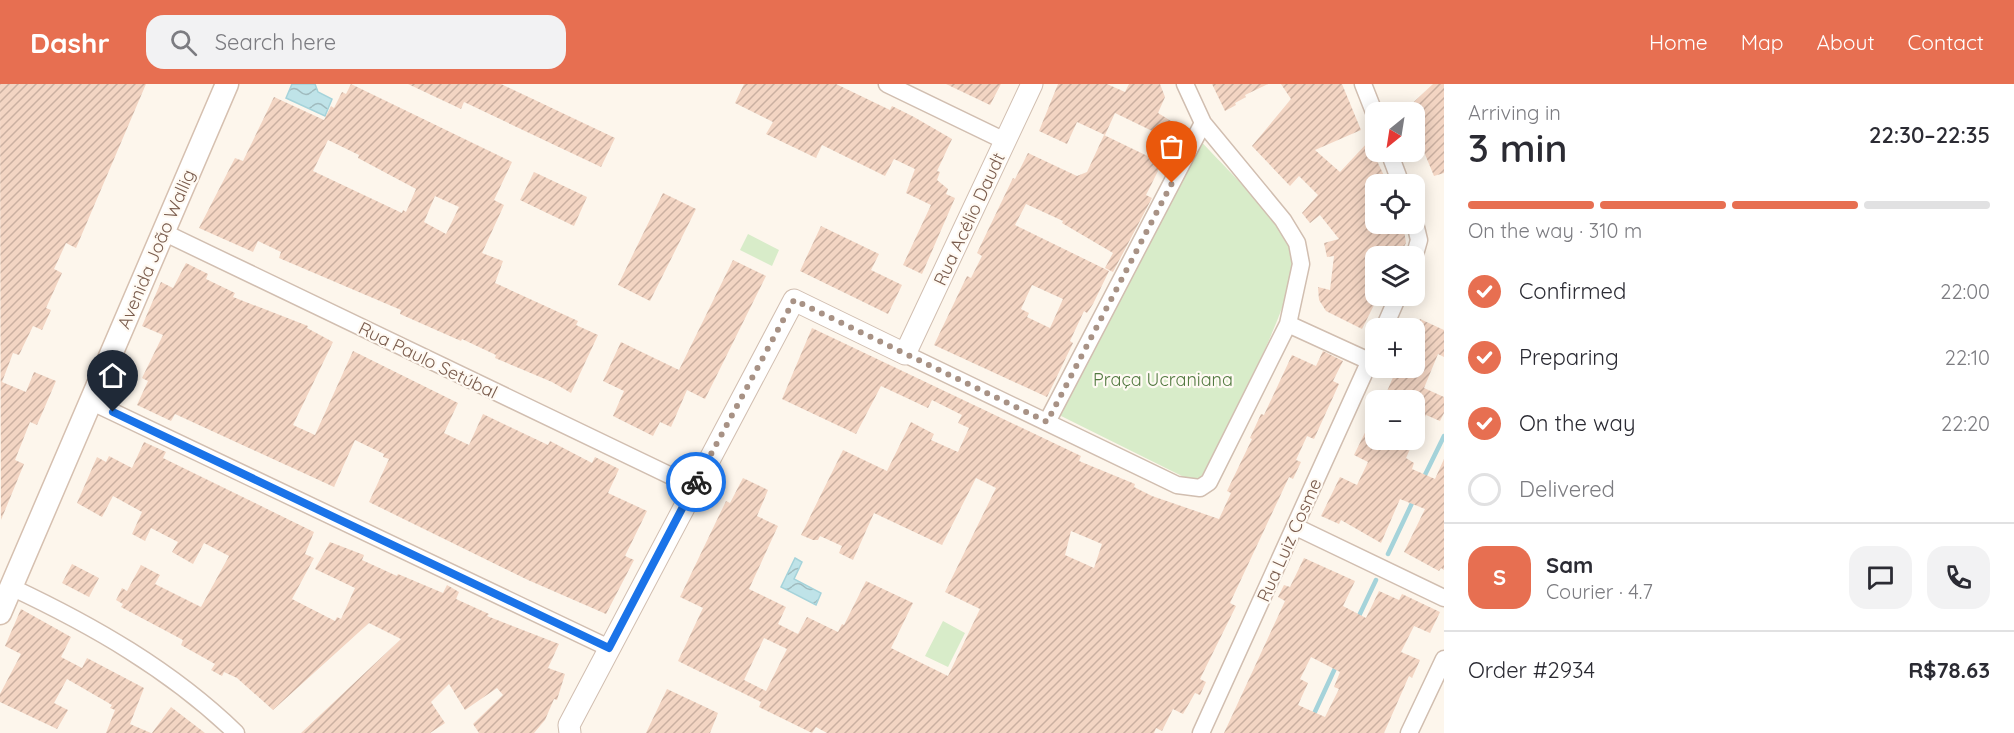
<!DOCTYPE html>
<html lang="en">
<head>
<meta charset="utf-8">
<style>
  body { margin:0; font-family:Quicksand,sans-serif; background:#f2f2f3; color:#2b2b33; height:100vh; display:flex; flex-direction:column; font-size:22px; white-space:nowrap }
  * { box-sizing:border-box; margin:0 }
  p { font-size:20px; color:#7c7c81 }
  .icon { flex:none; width:33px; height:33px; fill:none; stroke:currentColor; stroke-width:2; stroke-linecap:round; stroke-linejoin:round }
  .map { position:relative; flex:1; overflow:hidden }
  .drawer { display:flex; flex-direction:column; background:#fff; width:570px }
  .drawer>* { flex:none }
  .needle { width:39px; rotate:210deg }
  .fabs { position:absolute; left:1365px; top:18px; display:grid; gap:12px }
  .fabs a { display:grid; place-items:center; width:60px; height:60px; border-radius:12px; background:#fff; box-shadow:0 3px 15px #0003; font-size:30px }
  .pin { position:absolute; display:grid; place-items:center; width:51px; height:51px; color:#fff; margin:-62px -26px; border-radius:50% 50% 50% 0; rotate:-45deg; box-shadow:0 0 6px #0007 }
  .pin .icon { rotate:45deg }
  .courier { position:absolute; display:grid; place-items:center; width:60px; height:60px; margin:-30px; border:4px solid #1a73e8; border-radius:50%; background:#fff; color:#222; box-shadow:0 2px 8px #0007 }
  .head em { font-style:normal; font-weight:600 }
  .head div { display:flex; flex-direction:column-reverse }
  .head { display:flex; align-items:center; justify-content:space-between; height:102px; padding:0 24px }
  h1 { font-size:39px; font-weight:600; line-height:45px }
  .bar { display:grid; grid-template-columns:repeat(4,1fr); gap:9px 6px; align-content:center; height:72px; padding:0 24px }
  .bar i { height:8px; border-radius:4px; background:#e1e1e2 }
  .bar .selected { background:#e76f51 }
  .bar p { grid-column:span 4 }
  .line { display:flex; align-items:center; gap:15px; padding:0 24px; border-top:2px solid #e1e1e2 }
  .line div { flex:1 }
  .round { display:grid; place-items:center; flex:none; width:63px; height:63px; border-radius:18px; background:#f2f2f3 }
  ol { padding:0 24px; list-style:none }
  li { display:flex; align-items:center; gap:18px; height:66px }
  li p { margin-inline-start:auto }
  li .icon { padding:6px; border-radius:50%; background:#e76f51; color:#fff; stroke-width:4 }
  li:last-child { color:#7c7c81 }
  li i { width:33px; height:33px; border:3px solid #e1e1e2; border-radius:50% }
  header { display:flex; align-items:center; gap:36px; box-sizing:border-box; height:84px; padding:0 30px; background:#e76f51; color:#fff }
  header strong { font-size:28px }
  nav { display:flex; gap:33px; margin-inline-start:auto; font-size:21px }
  .search { width:420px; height:54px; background:#f2f2f3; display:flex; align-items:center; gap:15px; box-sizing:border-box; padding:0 21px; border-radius:18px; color:#7c7c81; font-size:22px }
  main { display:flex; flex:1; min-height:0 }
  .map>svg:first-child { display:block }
  .green { fill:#d8ecc9 }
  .water { fill:url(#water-waves); stroke:#a5d3da; stroke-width:1.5 }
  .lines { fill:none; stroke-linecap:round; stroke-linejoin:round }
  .stream { stroke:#a5d3da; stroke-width:4.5 }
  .building { fill:url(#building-hatch); fill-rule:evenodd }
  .minor-casing { stroke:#d1beb0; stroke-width:19 }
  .tertiary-casing { stroke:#d1beb0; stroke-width:23 }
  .secondary-casing { stroke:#d6c0b0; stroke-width:25 }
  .minor { stroke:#fff; stroke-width:16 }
  .tertiary { stroke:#fff; stroke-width:21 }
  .secondary { stroke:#fff; stroke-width:22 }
  .done { stroke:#a89285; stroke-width:6; stroke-dasharray:0 10.8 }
  .route { stroke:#1a73e8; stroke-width:8 }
  .labels { text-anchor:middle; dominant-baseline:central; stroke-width:4.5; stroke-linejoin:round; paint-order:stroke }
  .street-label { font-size:18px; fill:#7a5c4d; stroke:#fffaf3 }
  .park-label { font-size:18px; fill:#537a41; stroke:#fffaf3 }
</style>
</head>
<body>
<header>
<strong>Dashr</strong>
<div class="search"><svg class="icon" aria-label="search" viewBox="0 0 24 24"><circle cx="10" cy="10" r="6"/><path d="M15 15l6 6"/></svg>Search here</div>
<nav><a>Home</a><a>Map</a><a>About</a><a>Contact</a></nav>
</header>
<main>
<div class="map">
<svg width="1444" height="649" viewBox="0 0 1444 649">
  <defs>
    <pattern id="water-waves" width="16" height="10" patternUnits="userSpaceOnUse" patternTransform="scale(1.5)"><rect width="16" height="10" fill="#bfe3e8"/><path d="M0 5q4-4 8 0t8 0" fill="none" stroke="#a0bbbe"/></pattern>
    <pattern id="building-hatch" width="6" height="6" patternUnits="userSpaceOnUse" patternTransform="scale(1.5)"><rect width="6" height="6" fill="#f3d5c3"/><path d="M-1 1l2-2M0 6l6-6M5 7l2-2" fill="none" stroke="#cab0a1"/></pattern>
  </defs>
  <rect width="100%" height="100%" fill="#fdf6ec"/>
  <path class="green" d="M1198,54c23,26 83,82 95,111 13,36 -75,195 -95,235l-141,-70z
    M748,150l31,16 -7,16 -32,-16z
    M943,537l22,12 -17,34 -23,-11z"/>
  <path class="water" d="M292,0h23l3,8 14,7 -7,17 -39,-18z
    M795,474l7,4 -8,17 27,14 -5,12 -35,-18z"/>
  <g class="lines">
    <path class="stream" d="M1423,395l21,-43
      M1388,470l25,-53
      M1358,534l18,-38
      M1313,632l24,-52"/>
  </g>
  <path class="building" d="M0,0h146l-70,164 -10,-5 -12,26 8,4 -16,35 5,2 -9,20 -9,-4 -14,29 -6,-2 -11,29 24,10 8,-20 22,9 -19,44 -7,-3 -15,38 9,4 -23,56z
    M351,0l161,78 -18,38 10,5 -22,48 21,8 -8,22 83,38 -2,4 22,10 -27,58 -19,-11 -57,-24 1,-3 -34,-16 -1,2 -61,-27 1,-4 -122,-52 2,-6 -23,-11 -5,11 -54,-24 36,-70 8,3 31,-64 50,23 7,-14 3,2 8,-16 4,2zM328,56l31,15 -1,3 58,31 -10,23 -3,-2 -1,3 -89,-42zM435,112l24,11 -13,27 -22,-12z
    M408,0h93l114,54 -14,29 -137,-65 -3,7z
    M744,0h92l54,26 2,-4 22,11 38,22 -15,32 3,1 -3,8 11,9 -2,5 9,4 -33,76 -19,-9 28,-60 -25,-12 9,-24 -21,-10 -9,17 -63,-31 -6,13 -50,-24 7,-12 -38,-19z
    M946,0h55l-11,21z
    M1058,0h49l18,8 4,-8h31l5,13 -7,16 23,14 -4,16 -62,-30 -10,22 -28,-13 -10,22 -28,-13z
    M1212,0h56l-23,11 1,2 -11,6 1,2 -11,6z
    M1281,0h61l19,46 -46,20 25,22 28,-30 20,42h-12v40h27l3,19 -7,13h-23v45l-14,28 -36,-18 -7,-11 -1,-13 12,3 4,-34 -7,1 -3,-14 15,-4 -19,-24 -10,8 -8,-10 16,-18 -19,-19 -9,10 -38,-40 39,-47z
    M1433,0h11v89l-10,3 -17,-41 3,-1 -6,-12v-10h-11z
    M1104,51l58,28 -16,32 6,3 -39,74 -8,-4 8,-15 -51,-30 1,-2 -37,-17 -11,21 94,46 -16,33 -6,9 -3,-2 -14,30 3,2 -26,54 -113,-52 33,-69 4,2 11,-22 -5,-3 36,-75 2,1 13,-26 49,23 10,-4zM1032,201l31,14 -13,29 -23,-11 2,-4 -8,-4z
    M534,88l53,25 -13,29 -54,-26z
    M663,109l33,16 -46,92 -32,-16z
    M821,142l58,28 -8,16 31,15 -14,29 -88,-43z
    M733,176l33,16 -61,123 -18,-9 -16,37 -11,-5 -7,14 -40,-20 11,-25 -21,-10 18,-39 58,28z
    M186,179l22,11 -2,5 29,14 -2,4 75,29 -1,2 26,14 -40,83 22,10 38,-84 105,52 -14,30 25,12 14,-31 65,31 2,-4 42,22 3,-6 24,12 -11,24 39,18 -22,45 9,4 -28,54 -78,-34 -159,-78 20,-43 -6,-2 1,-3 -29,-14 -21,47 -159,-73 -4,7 -34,-16 11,-24 -6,-3 21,-43 -21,-9 19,-44 12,6z
    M1420,235l24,11v27l-6,-3 -14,34 20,9v16l-4,8 -14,-6 -12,24v-39h-18l-11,-4 12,-28h17v-37z
    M812,244l269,128 -2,5 56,23 -1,3 18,9 67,23 12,-26 -4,-2 25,-52 -2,-1 11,-24 3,1 28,-60 24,11 7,-15 20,10 -10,20 6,3 -25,55 -7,-3 -11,24 5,2 -8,17 -4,-2 -59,126 6,3 -36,73 6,3 -6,13 -5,-2 -12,21 -10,-5 -11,22 -6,-3 -2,5h-327l-11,-6 -4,6 -53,-26 2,-5 -83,-41 25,-53 -23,-11 46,-96 4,2 13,-25 25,12 -11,26 21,10 -29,63 37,18 -8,17 20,10 9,-17 31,15 4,-8 2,1 22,-44 47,22 -22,45 57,28 32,-67 -35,-17 51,-104 -20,-10 -34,67 -68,-32 -21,47 -14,-7 3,-7 -22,-10 -2,4h-5l-12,-5 42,-85 44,21 24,-49 23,12 -3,6 27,12 11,-24 -11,-5 4,-8 -30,-15 -4,8 -47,-22 -25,48 -74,-35zM1071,447l31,13 -8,24 -29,-13zM764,554l23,11 -21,42 -22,-11z
    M1376,326v30h38l-8,18 8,5 -2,6 23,10 9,-20v111l-3,-2 -2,3 -35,-19 21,-43 -25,-10 -19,44 -40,-23 -2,4 -18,-8 19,-39 17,8 11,-23 -14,-7z
    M144,358l22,10 -3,6 151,74 -9,22 9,4 -22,41 43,22 2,-4 4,2 14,-31 -40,-19 15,-27 34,13 -2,5 35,16 1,-2 45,19 4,-8 12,7 -3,7 33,15 -2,2 72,28 -11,24 17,6 -8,26 -3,-1 -9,21 -11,13h-55l-6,-9 30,-29 -6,-7 -32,22 -16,-26 -18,18 14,21 -15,10h-129l100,-94 -32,-16 -96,87 -36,-32 -13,-6 -2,4 -11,-6 4,-6 -34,-19 2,-5 -62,-33 2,-3 -7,-4 6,-12 5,3 14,-26 19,10 -5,9 46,23 28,-51 -25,-13 -11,21 -21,-12 6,-10 -27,-14 -6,13 -13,-7 10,-22 -29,-16 -11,21 -25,-14 20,-46 9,5 3,-6 23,12z
    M1304,474l51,23 -12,25 23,12 13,-27 20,9 3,-6 38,18 -10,21 -16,-7 -13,26 19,8 -8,18 -3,-2 -25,57h-160l61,-132 -7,-4 6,-12 6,2zM1311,573l29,15 -6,15 5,2 -14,28 -27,-12 10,-22 -8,-4z
    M72,480l27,14 -10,19 -27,-14z
    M21,525l50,28 -10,20 21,11 5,-10 57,30 -14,36 21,9h-45l9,-23 -5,-2 2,-3 -45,-26 -13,24 14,7 -11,19 -57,-27v-8l21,-40 -16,-8z
    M667,605l51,24 -8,20h-64z
    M171,623l34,26h-53z"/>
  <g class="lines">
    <defs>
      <path id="minor" d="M887,0l118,57
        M1363,0l13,33
        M1389,68l12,32
        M1414,135l5,21 -5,18
        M163,148l531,255
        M1288,240l81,37
        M1384,244l14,-32
        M905,270l272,131 23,3 9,-6 79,-158 13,-60 -4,-21 -14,-23 -80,-97 -18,-39
        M92,318l517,246
        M1047,338l156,-299
        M1296,443l148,71
        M11,503c81,38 160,83 225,146
        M1201,649l175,-386
        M1409,649l35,-74"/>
      <path id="tertiary" d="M570,649l-1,-8 225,-425 111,54 127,-270"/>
      <path id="secondary" d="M0,529l227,-529"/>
    </defs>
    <use href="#minor" class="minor-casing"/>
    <use href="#tertiary" class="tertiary-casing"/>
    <use href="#secondary" class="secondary-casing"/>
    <use href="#minor" class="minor"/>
    <use href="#tertiary" class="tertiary"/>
    <use href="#secondary" class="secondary"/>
  </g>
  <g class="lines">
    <path class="done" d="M696,398l98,-182 253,122 125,-239"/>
    <path class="route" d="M113,328l496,236 87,-166"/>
  </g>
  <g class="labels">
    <g class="street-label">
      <text transform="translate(969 135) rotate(-65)">Rua Acélio Daudt</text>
      <text transform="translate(156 165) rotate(-67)">Avenida João Wallig</text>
      <text transform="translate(428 276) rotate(26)">Rua Paulo Setúbal</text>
      <text transform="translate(1289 456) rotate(-66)">Rua Luiz Cosme</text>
    </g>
    <g class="park-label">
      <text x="1163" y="295">Praça Ucraniana</text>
    </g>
  </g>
</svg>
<div class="fabs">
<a><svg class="needle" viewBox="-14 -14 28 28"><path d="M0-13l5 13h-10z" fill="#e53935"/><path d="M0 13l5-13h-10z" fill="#7c7c81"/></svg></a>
<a><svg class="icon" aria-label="locate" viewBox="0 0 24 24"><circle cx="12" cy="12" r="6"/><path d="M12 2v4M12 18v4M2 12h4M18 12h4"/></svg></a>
<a><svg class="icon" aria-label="layers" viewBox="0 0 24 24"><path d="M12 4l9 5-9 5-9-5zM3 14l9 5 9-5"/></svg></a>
<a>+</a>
<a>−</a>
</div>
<div class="pin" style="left:1172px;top:99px;background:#ea580c"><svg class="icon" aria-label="bag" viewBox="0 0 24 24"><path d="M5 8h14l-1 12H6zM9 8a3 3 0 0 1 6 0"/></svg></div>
<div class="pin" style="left:113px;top:328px;background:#1f2937"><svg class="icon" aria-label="home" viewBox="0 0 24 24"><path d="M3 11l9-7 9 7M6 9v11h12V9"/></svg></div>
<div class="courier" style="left:696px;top:398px"><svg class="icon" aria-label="bike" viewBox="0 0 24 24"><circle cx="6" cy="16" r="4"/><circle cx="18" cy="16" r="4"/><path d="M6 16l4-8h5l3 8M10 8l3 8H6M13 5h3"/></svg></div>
</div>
<section class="drawer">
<div class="head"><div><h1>3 min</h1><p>Arriving in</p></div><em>22:30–22:35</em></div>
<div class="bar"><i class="selected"></i><i class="selected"></i><i class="selected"></i><i></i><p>On the way · 310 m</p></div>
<ol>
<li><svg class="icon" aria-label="check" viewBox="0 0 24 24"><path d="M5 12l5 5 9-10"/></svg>Confirmed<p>22:00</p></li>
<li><svg class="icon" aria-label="check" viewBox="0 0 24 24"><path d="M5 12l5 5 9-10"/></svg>Preparing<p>22:10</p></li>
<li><svg class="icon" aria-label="check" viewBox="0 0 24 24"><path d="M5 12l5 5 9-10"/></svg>On the way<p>22:20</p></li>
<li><i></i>Delivered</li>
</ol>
<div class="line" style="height:108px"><b class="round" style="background:#e76f51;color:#fff">S</b><div><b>Sam</b><p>Courier · 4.7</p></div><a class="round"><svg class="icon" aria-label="chat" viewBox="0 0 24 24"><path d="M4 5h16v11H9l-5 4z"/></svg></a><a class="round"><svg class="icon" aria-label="phone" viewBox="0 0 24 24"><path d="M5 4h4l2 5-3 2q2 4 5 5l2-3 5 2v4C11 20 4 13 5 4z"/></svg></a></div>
<div class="line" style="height:78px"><div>Order #2934</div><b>R$78.63</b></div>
</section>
</main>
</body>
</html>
